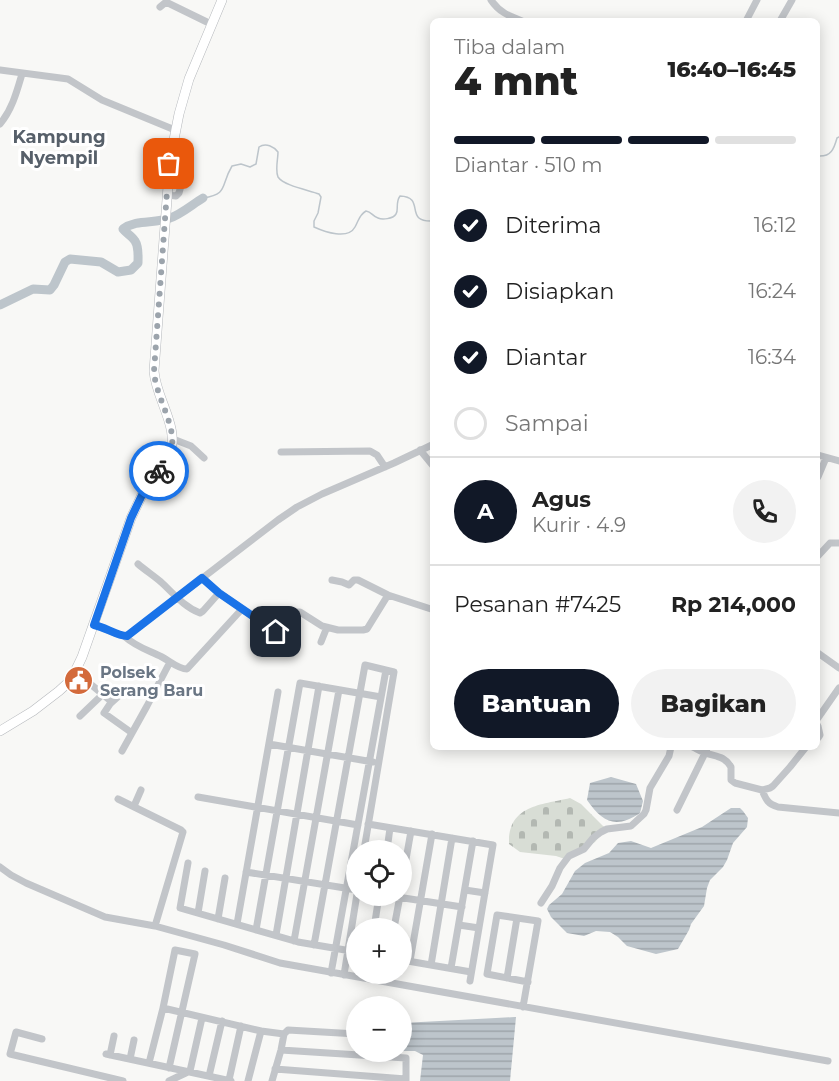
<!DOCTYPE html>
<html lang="id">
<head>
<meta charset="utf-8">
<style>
  body { margin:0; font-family:Montserrat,sans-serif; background:#f2f2f2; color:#222; height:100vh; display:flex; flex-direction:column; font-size:22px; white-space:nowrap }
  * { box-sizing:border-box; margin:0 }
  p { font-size:20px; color:#767676 }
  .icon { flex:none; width:33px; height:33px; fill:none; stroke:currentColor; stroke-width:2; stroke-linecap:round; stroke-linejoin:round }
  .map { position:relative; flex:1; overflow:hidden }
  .side { position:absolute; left:430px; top:18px; width:390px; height:732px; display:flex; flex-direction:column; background:#fff; border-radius:9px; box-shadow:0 3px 15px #0003 }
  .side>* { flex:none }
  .controls { position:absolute; left:346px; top:840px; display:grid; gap:12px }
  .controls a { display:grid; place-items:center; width:66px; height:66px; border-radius:50%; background:#fff; box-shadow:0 3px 15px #0003; font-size:30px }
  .pin { position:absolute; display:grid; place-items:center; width:51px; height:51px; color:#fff; margin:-26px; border-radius:12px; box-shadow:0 3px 9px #0006 }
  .courier { position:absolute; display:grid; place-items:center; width:60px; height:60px; margin:-30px; border:4px solid #1a73e8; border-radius:50%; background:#fff; color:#222; box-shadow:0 2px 8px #0007 }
  .headline em { font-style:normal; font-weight:800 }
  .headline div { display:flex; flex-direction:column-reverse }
  .headline { display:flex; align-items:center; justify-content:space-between; height:102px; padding:0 24px }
  h1 { font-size:39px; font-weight:800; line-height:45px }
  .bar { display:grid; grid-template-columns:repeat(4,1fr); gap:9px 6px; align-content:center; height:72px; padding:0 24px }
  .bar i { height:8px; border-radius:4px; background:#e0e0e0 }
  .bar .active { background:#111827 }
  .bar p { grid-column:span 4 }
  .line { display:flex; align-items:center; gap:15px; padding:0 24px; border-top:2px solid #e0e0e0 }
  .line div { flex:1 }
  .round { display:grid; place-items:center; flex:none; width:63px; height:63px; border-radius:32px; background:#f2f2f2 }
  ol { padding:0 24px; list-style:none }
  li { display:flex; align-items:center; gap:18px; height:66px }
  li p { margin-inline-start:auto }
  li .icon { padding:6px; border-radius:50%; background:#111827; color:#fff; stroke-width:4 }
  li:last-child { color:#767676 }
  li i { width:33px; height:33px; border:3px solid #e0e0e0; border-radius:50% }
  .cta { display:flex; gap:12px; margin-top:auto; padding:12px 24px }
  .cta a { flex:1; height:69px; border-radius:36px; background:#111827; color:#fff; font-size:24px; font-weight:800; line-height:69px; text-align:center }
  .cta a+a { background:#f2f2f2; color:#222 }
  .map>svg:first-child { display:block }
  .cemetery { fill:url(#cemetery-stones) }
  .water { fill:url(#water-rules) }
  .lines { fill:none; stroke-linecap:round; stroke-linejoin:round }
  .stream { stroke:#bdc5cb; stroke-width:1.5 }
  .river { stroke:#bdc5cb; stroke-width:9 }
  .major-casing { stroke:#b6b9bd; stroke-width:10 }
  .minor { stroke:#c2c5c9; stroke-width:7 }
  .major { stroke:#fff; stroke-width:9 }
  .done { stroke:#9ca4ac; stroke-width:6; stroke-dasharray:0 10.8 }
  .route { stroke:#1a73e8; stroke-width:8 }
  .labels { text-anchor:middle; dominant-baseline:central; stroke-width:6; stroke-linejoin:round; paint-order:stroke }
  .poi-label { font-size:16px; font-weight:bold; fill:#6a7684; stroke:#fff; text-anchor:start }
  .neighbourhood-label { font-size:18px; font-weight:bold; fill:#57606a; stroke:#fff }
</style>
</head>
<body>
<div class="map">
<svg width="839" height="1081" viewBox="0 0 839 1081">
  <defs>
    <pattern id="cemetery-stones" width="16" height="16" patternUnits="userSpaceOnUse" patternTransform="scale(1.5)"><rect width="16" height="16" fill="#d8ddd5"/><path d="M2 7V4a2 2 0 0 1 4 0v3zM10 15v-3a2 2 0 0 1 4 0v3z" fill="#b3b8b2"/></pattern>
    <pattern id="water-rules" width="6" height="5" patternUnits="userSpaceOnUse" patternTransform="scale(1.5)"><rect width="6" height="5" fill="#bdc5cb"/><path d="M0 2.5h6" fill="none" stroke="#9ea5aa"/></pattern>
  </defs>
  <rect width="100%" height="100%" fill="#f8f8f6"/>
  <path class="cemetery" d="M570,798l11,6 25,25 -11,13 -27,18 -12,-4 -36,-4 -11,-8c-1,-39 32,-39 61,-46z"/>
  <path class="water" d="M611,777l25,7 7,17 -3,12c-24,16 -37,10 -53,-13l3,-17z
    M731,808h9l3,3 5,7 -1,9 -14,16 -6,17 -4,7 -13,13 -3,8 -3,18 -13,18 -2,6 -11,19 -22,5 -29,-8 -9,-9 -8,-5 -14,-1 -12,5 -17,-3 -16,-16 -4,-8 2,-4 13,-11 13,-23 10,-8 24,-10 9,-10 13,-2 20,7 51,-21z
    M516,1017l-6,64h-90l3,-26 -8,-4h-13v-28z"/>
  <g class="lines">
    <path class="stream" d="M818,156c13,1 16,-7 19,-18l2,-1
      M203,198c26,-4 17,-12 29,-32l9,-2 9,3 6,-3 3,-17c7,-5 15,0 19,5 0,7 -3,18 0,25 6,9 31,13 41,17l2,3 -3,16 -4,8v6c11,5 34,13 41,0 4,-7 4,-12 11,-16 6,1 6,5 12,7 4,2 15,1 18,-4 3,-4 -1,-11 4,-18 27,1 2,27 34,25"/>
    <path class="river" d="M0,305l33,-16 17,1 4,-5 11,-23 5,-3 31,3 17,10 13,-2 7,-7c0,-7 1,-16 -3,-22 -3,-5 -9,-8 -12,-12 14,-10 31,-5 47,-11 10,-3 23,-14 33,-20"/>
    <defs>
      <path id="major" d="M0,731l33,-20 26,-20 12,-11 11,-23 49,-139 11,-23 27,-39c12,-28 -13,-56 -15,-85l16,-211 9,-46 10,-35 33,-79"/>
    </defs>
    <use href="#major" class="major-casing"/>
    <path class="minor" d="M491,0c8,12 18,16 31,21
      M160,7l6,-5 45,22
      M746,21l11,-21
      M780,21l12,-21
      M0,70l68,9 34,21 73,30
      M0,124c12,-14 17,-33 22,-50
      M167,195l9,1 3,-3 4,-15
      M173,439l18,7 13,12
      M420,450l14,17
      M281,452l89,-1 7,4 8,12
      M818,455l21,6
      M818,477l8,-19
      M818,556l12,-13h9
      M138,564c7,6 16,12 23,18 12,11 23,25 39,31l3,-2 16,-18
      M202,578l17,15 67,46
      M332,580l10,2 7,3 5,-5h4l30,15 46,15
      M94,625c11,2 22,11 33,11l151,-116 19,-13 25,-13 72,-31 40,-19
      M279,634l16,-22h5l22,14 16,4h25l4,-1 21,-34
      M124,636c12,11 24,14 38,21 8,4 16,12 25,12l55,-60
      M321,642l6,-15
      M818,653l21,15
      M76,672l36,30
      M121,694l-11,10 -6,9 28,20
      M80,716l23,-22
      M818,718l21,-30
      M818,726l2,9 -2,3
      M269,744l104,18
      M693,747c4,2 7,4 10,5 12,5 21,3 28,15v13l4,3 27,7c4,10 6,14 16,17l61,6
      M122,751l25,-45 23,-44
      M762,790l8,-2 3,-2 17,-19 16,-20
      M198,797l160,28
      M118,799l63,31 2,2 -28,94
      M134,806l7,-16
      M677,810l31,-63
      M368,824l125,21 -23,136
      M387,850l3,-22
      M188,863l-8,45 118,34 59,10
      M0,867l11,8 15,8 79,34 50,9 69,19 56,18 548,98
      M246,872l111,18
      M402,882l9,-51
      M465,890l20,3
      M391,896l71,11
      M541,903l11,-17 8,-18 9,-12 15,-7 9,-11 8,-6 6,-3 24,-3 13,-12 2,-4 4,-22 19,-32 2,-9
      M198,913l7,-42
      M218,919l7,-41
      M237,924l41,-232
      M459,925l20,3
      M374,928l5,-32
      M394,928l6,-32
      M256,930l44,-247 81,14
      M276,935l43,-249
      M294,941l45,-251
      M314,945l51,-280 29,7 -30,178
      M402,960l69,12
      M410,961l22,-127
      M431,965l21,-127
      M451,968l22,-127
      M331,973l55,-303
      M344,975l13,-81
      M507,978l10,-60
      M523,1007l15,-86 -41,-6 -10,59 41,8
      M163,1008l12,-58 20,4 -26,114
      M42,1039l-26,-7 -6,22 113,27
      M281,1050l125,8v21
      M106,1054l125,27
      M110,1055l4,-19
      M130,1059l4,-19
      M149,1063l14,-55 98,23 23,3 4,-4 69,4
      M275,1069l131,10v2
      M209,1076l13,-55
      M229,1080l12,-54
      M169,1081l21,-10 12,-53
      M248,1081l13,-50
      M272,1081l9,-31 3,-16"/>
    <use href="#major" class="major"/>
  </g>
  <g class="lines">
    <path class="done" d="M159,471c4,-6 10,-13 12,-21 7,-22 -16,-54 -17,-79l15,-207"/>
    <path class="route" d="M159,471l-17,24 -11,23 -37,107c11,2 23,11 33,11l75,-58 17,15 57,39"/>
  </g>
  <defs>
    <symbol id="civic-disc" viewBox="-11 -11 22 22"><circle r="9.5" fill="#d36a3b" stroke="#fff"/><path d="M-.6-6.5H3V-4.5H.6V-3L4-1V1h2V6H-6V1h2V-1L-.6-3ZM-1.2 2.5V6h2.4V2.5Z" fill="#fff"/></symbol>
  </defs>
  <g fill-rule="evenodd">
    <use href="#civic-disc" x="62" y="664" width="33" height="33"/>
  </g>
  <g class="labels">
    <g class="poi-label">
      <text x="100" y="672">Polsek<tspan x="100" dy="18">Serang Baru</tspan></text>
    </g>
    <g class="neighbourhood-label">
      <text x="59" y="137">Kampung<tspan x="59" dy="21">Nyempil</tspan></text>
    </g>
  </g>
</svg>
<div class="controls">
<a><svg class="icon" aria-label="locate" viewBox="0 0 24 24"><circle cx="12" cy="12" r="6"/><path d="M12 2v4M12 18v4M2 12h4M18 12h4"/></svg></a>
<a>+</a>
<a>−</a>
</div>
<div class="pin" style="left:169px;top:164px;background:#ea580c"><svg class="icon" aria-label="bag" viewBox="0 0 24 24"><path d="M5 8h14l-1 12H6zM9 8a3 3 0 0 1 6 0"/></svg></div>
<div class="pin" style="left:276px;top:632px;background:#1f2937"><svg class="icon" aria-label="home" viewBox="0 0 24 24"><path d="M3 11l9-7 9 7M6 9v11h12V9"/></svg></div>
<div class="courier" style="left:159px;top:471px"><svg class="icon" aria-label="bike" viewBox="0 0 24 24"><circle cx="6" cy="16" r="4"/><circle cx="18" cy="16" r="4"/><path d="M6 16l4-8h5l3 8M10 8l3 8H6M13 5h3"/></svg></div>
<section class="side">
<div class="headline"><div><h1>4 mnt</h1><p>Tiba dalam</p></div><em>16:40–16:45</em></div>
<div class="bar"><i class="active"></i><i class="active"></i><i class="active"></i><i></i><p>Diantar · 510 m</p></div>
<ol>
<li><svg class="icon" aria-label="check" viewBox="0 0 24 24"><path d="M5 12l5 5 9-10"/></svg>Diterima<p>16:12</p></li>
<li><svg class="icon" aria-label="check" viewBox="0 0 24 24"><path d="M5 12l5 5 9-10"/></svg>Disiapkan<p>16:24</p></li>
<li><svg class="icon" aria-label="check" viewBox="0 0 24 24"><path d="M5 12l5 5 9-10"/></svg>Diantar<p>16:34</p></li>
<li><i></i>Sampai</li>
</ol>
<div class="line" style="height:108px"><b class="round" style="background:#111827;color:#fff">A</b><div><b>Agus</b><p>Kurir · 4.9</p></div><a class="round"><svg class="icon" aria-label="phone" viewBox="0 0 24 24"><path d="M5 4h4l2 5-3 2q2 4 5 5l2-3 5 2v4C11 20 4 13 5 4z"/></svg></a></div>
<div class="line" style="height:78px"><div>Pesanan #7425</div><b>Rp 214,000</b></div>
<div class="cta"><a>Bantuan</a><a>Bagikan</a></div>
</section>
</div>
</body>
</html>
